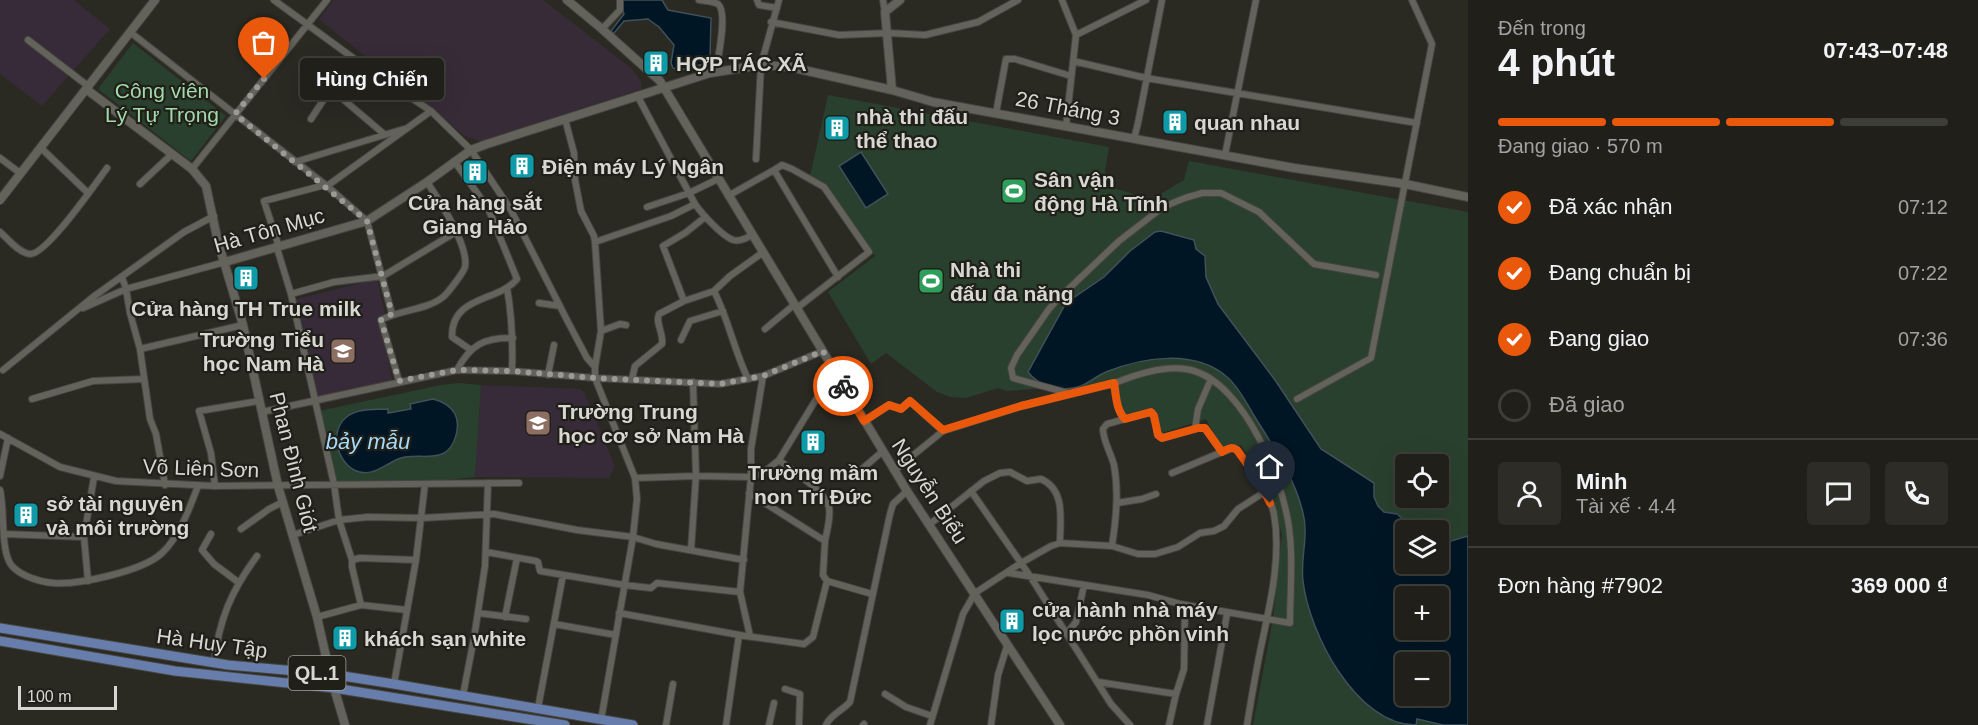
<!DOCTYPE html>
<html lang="vi">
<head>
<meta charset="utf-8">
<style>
  body { margin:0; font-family:Arial,sans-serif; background:#2d2c27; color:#f1f3f6; height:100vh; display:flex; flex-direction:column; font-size:22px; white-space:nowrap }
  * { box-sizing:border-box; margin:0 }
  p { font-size:20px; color:#a2a2a2 }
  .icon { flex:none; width:33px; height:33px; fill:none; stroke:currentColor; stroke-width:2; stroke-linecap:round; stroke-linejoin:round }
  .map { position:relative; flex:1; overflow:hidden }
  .sheet { display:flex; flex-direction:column; background:#201f1a; width:510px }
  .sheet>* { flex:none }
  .controls { position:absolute; left:1395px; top:454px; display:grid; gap:12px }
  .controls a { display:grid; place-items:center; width:54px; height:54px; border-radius:6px; background:#201f1a; box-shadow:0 6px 24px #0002,0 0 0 2px #3d3d39; font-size:30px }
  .scale { position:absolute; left:18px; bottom:15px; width:99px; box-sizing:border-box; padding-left:6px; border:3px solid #d8d8d3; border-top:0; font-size:16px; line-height:21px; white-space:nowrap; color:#d8d8d3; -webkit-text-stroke:4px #201f18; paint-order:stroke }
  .pin { position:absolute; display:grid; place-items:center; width:51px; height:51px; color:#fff; margin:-62px -26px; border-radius:50% 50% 50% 0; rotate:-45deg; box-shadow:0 0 6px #0007 }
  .pin .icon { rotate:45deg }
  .courier { position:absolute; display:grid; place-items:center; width:60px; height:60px; margin:-30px; border:4px solid #ea580c; border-radius:50%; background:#fff; color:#222; box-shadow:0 2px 8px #0007 }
  .bubble { position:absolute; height:42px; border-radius:6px; background:#201f1a; box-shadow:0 6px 24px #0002,0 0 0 2px #3d3d39; font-size:20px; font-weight:700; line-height:42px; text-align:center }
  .summary em { font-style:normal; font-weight:700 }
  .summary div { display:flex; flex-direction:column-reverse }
  .summary { display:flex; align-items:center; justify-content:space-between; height:102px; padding:0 30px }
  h1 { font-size:39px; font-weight:700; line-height:45px }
  .bar { display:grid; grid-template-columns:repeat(4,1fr); gap:9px 6px; align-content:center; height:72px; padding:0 30px }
  .bar i { height:8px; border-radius:4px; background:#3d3d39 }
  .bar .selected { background:#ea580c }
  .bar p { grid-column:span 4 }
  .line { display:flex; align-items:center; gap:15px; padding:0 30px; border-top:2px solid #3d3d39 }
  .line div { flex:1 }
  .round { display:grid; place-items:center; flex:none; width:63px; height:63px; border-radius:6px; background:#2d2c27 }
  ol { padding:0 30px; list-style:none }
  li { display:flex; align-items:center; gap:18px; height:66px }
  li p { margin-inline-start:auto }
  li .icon { padding:6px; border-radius:50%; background:#ea580c; color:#fff; stroke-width:4 }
  li:last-child { color:#a2a2a2 }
  li i { width:33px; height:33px; border:3px solid #3d3d39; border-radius:50% }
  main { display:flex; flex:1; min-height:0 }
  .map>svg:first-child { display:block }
  .commercial { fill:#382b38 }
  .education { fill:#372b3a }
  .green { fill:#2a402e; fill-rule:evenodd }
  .water { fill:#001625; stroke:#415059; stroke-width:1.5; fill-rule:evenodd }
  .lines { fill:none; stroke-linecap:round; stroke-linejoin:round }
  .street-casing { stroke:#46453f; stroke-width:8 }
  .secondary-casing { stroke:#46453f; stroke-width:10 }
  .primary-casing { stroke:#46453f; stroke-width:11 }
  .street { stroke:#64635b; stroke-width:6 }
  .secondary { stroke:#64635b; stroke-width:8 }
  .primary { stroke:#677eac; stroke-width:9 }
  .done { stroke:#9b9b95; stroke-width:6; stroke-dasharray:0 10.8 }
  .route { stroke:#ea580c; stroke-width:8 }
  .labels { text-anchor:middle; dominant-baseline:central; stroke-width:4.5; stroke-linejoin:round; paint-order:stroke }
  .shield { fill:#201f18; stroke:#a1a09b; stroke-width:1.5 }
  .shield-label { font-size:20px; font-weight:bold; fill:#d8d8d3 }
  .poi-label { font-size:21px; font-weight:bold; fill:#d8d8d3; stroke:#201f18; text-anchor:start }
  .park-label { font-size:21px; fill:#a1d9aa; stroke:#201f18 }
  .street-label { font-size:21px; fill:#d8d8d3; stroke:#201f18 }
  .water-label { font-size:22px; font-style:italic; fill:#a6dafa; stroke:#201f18 }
</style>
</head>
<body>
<main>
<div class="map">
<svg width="1468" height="725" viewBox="0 0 1468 725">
  <rect width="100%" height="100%" fill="#2a2922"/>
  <path class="commercial" d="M334,0h209l88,68 10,13 1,8 -152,49 -4,5 -21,-7 -146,-117z"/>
  <path class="education" d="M0,0h74l36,29 -68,77 -42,-32z
    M377,279l8,34 -6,6 14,64 -80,19 -24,-101z
    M481,385l99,4 4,3 31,74 -6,12 -134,-1z"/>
  <path class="green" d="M133,43l93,73 -35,45 -93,-72z
    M828,95l281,52 -4,24 5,16 37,11v4l37,-22 5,-19 279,51v513h-215l20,-106 9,-84 -11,-45 -30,-45 -18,5 -17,-31 -44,14 -8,-25 -30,11 -9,-40 -42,13 -28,-4 -38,3 -9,-3 -32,10 -15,-1 -14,-5 -51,-39 -15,11 -43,-72 47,-36 -48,-71 -17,-9zM1406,465h32v33h-32zM1406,531h32v33h-32zM1406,597h32v33h-32zM1406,663h32v33h-32z
    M459,383l22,2 -6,92 -61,6 -81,1 -14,-73 122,-26z"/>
  <path class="water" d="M620,0h42l6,10 43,8 -1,41 -2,4 -29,7 -6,-2 -2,-5 3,-18 -15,-18 -11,-8 -24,2 -10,12 -3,-2 13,-17z
    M861,152l27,42 -22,14 -27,-42z
    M1161,231l33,9 2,9 9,7 1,21 12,27 57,76 46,69 53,34v14l4,9 6,6 13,2 19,17h-10v33h32l1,-24 12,1 17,-5v189h-25l-26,-6 -1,6c-60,0 -107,-92 -113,-144 -3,-22 6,-45 0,-68 -8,-35 -30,-67 -50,-99 -7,-12 -15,-28 -26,-37 -32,-28 -84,-20 -121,-5 -10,4 -18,12 -28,15 -17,5 -40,-1 -50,-15l38,-69 38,-26 26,-26 25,-19zM1406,597h32v33h-32zM1406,663h32v33h-32z
    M433,399c8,2 18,7 22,15 6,12 0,35 -13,40 -12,5 -29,0 -41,4 -16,5 -28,21 -47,12 -18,-10 -25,-41 -6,-54 11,-8 27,-6 40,-7v4l23,-4 -1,-5z"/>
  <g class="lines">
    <defs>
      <path id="street" d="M274,0l101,74 56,37 40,39 40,60 57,112 19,36 8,9
        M699,0c6,1 14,1 19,4 10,8 0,54 -2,67
        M757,0l2,5 18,3
        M883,0l2,12
        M1062,0l14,35 -10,91
        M771,22l68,13 50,-2 36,2 53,-13 40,-22
        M602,29l18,-19v-10
        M130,32l197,154 40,35 25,93
        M1076,35l70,-35
        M28,40l60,46
        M1073,61l73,17 271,45
        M637,95l58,109c7,10 27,32 38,36 6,2 14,-2 19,-5
        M996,113l10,-54h9l56,17
        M311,119l13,-20 9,-5 5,1 46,39
        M565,119l9,34 1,27 6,31 13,25 1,6 6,89 -6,36v11l40,100 2,21 -4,38 -32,183
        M1134,139l4,-16 24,-123
        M41,148l47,45
        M1225,155l31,-155
        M0,158l20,15
        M756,159l5,-94 18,-65
        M454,161l34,47 29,71c-18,23 -66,16 -65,58l19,13
        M295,162l109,-33
        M192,169l135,-169
        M774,170l8,-5 10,4 32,18 45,65 -72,56
        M140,184l32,-30
        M327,186l104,-75
        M728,196l46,-26 64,107
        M647,207l42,-14 29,-14
        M0,232c8,7 19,21 30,22 16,1 66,-71 77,-86
        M595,242l76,-26 24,-12
        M279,247l-15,-46 61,-16
        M277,248l14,46 24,106 19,84 5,36 13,40
        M122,277l4,12 4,24 10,36 10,70 6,15 9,51
        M507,288c5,28 6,55 5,83
        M714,291c15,30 20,59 34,88
        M291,294l43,-12 49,-6 73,-44
        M684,301l-21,-55 22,-13 19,-15
        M539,303l21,3
        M83,308l43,-19 99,-27
        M765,329l30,-25
        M601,331l19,-7 6,1
        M681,340l9,-19 33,-10
        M140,349l103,-24
        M3,370l90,-73 91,-65 30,-16
        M457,370c13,-25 28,-33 56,-32
        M548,375l6,-30
        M632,379l3,-13 27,-22c2,-11 -7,-20 -3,-30l25,-13 30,-10 16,-15 32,-23
        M399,381l-18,-61c18,-10 46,-10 62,-23 4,-3 21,-25 22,-30 4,-22 -26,-67 -38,-85
        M1115,383c1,12 1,27 10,36l26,-7 3,4 4,19 5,3 35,-10h7l17,24 12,-4 3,2c15,18 32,41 37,64 8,45 -5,94 -14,138 -5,24 -9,49 -13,73
        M1068,393l-55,-15 -2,-10 6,-13 32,-46 9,-10 61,-58 44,-34 22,-9 17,-5h19l38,19 55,52 62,11
        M32,399l61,-18 51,-2
        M1297,399l74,-41 61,-314 -20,-44
        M262,412l195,-42 55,1 83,7 125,6 43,-8 60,-25
        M865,421l24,-16 12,4 9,-8 33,30
        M1195,429l3,-20 13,-30
        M0,434l60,33 56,14 99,5 304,-3
        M779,460c13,11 45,30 50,47 2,11 -2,23 -4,34
        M895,470l48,-39 78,-25 94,-23c22,-9 52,-19 76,-13 54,13 95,115 99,166 3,29 0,58 0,87l-110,-19 -32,-9 -139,-22
        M1172,473l50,-21
        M855,475l28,-24
        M0,476l8,-38
        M635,478l61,-2 55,1 11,-3 17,-14 55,-90
        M215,486l-4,-33 -12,-42 60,-10
        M0,490c5,20 0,62 12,76 9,10 28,16 41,17 26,2 90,-12 109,-30 18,-17 27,-44 36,-67
        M971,491l59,85 81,128 19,21
        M749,493l76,48 -2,34 4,6 45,13
        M1117,503l25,-4 14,-5
        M930,524l54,-43 16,-8 10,-1 17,9 14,-2c25,11 19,41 19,64
        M241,529l28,-20 14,-7
        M4,534l80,3
        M211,534l-9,16 12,14 24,18
        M293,535l46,-15 29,-3 54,1 72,-4 83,16 56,7 23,7 88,16
        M1112,546c4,-27 7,-54 2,-81 -3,-12 -11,-24 -11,-36l4,-5 18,-5
        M691,550l5,-74 -3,-94
        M486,552l50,9 2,1 2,9 84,14 27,3 6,-5 83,9
        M88,581l-4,-44 10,-60
        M361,605l-9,-38v-7l8,-2 56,2
        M478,613l48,6
        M619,613l126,23 59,8 9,-7 14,-56
        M317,617l44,-12 46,5
        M505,617l12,-59
        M554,624l62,11
        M1067,633l9,-11 8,-37
        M750,636l-10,-44 11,-115v-28l12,-73
        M214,663c5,-43 17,-72 43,-107
        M1098,682l78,12
        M394,684l22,-124 9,-76
        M785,689l15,5 -1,31
        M885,694l21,13 26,9
        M463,695l11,-57 11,-72 3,-83
        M538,708l25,-133
        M666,725l7,-41
        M726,725l13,-90
        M769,725l5,-22
        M826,725c4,-10 17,-15 24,-23l40,-188 3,-10 14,-13
        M863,725l1,-1
        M930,725l33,-111 12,-21 46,-30 30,-17 9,-3 52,3 26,8h17l23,-7 22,-14 14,-2 10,-5 14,-17 39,-25
        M991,725l7,-50 9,-29
        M1169,725l7,-31 8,-25 1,-64
        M1207,725l20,-111"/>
      <path id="secondary" d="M567,0l35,29 58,52 247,410 153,234
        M86,89l106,80 14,17 12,56 25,83 35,161 39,131 13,57 15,51
        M892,90l-7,-78 15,-12
        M0,200l155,-200
        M225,262l142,-41 60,-39 44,-32 16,-6 223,-71 51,-8 29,2 102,23 41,12 361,66 111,16 63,13"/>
      <path id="primary" d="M0,628l228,37 102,9 64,10 239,41
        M0,641l175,30 159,17 231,37"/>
    </defs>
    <use href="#street" class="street-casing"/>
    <use href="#secondary" class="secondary-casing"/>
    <use href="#primary" class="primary-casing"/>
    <use href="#street" class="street"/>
    <use href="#secondary" class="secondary"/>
    <use href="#primary" class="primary"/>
  </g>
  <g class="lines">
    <path class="done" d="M264,79l-29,35 132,107 25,93 -11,6 18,61 58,-11 55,1 83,7 125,6 43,-8 60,-25 20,35"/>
    <path class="route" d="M843,386l21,35 25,-16 12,4 9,-8 33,29 78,-24 93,-23c2,12 2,27 11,36l26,-7 3,4 4,19 4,3 36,-10h7l17,24c6,-3 9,-6 15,-2l20,28 13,25"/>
  </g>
  <defs>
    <symbol id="building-square" viewBox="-11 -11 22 22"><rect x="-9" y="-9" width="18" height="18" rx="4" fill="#0f9aa8" stroke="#201f18"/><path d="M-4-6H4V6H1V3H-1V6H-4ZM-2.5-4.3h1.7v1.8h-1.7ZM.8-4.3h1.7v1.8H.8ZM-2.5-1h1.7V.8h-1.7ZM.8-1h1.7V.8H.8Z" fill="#fff"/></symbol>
    <symbol id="stadium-square" viewBox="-11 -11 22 22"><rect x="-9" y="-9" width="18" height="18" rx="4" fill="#2e9e5b" stroke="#201f18"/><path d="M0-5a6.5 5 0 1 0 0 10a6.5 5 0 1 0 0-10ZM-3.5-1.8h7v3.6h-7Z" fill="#fff"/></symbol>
    <symbol id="school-square" viewBox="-11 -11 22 22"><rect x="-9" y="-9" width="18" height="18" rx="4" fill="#8d6e63" stroke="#201f18"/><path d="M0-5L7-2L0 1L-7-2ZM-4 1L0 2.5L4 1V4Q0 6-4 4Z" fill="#fff"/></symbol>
  </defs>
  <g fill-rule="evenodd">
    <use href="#building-square" x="641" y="48" width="30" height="30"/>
    <use href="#building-square" x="1160" y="107" width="30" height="30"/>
    <use href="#building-square" x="822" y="113" width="30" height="30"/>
    <use href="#building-square" x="507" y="151" width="30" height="30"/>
    <use href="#building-square" x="460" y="157" width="30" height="30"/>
    <use href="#stadium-square" x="999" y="176" width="30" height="30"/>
    <use href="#building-square" x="231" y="263" width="30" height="30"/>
    <use href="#stadium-square" x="916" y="266" width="30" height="30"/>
    <use href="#school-square" x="328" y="336" width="30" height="30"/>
    <use href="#school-square" x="523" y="408" width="30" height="30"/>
    <use href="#building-square" x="798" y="427" width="30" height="30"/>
    <use href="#building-square" x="11" y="500" width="30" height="30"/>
    <use href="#building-square" x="997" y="606" width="30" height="30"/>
    <use href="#building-square" x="330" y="623" width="30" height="30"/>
  </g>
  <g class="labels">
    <rect class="shield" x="288.5" y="656" width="57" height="34" rx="4.5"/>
    <g class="shield-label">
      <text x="317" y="673">QL.1</text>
    </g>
    <g class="poi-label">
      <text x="676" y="63">HỢP TÁC XÃ</text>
      <text x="856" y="116">nhà thi đấu<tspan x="856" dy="24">thể thao</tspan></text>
      <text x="1194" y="122">quan nhau</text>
      <text x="542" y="166">Điện máy Lý Ngân</text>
      <text x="1034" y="179">Sân vận<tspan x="1034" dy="24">động Hà Tĩnh</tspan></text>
      <text x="475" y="202" text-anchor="middle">Cửa hàng sắt<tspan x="475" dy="24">Giang Hảo</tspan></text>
      <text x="950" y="269">Nhà thi<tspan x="950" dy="24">đấu đa năng</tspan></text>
      <text x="246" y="308" text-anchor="middle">Cửa hàng TH True milk</text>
      <text x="324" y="339" text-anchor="end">Trường Tiểu<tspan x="324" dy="24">học Nam Hà</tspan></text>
      <text x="558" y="411">Trường Trung<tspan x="558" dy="24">học cơ sở Nam Hà</tspan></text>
      <text x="813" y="472" text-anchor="middle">Trường mầm<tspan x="813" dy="24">non Trí Đức</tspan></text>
      <text x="46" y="503">sở tài nguyên<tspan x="46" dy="24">và môi trường</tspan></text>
      <text x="1032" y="609">cửa hành nhà máy<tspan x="1032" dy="24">lọc nước phồn vinh</tspan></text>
      <text x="364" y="638">khách sạn white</text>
    </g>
    <g class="park-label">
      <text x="162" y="90">Công viên<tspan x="162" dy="24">Lý Tự Trọng</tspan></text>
    </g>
    <g class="street-label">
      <text transform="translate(1068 108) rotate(11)">26 Tháng 3</text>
      <text transform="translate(269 230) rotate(-16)">Hà Tôn Mục</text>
      <text transform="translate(294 462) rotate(76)">Phan Đình Giót</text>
      <text transform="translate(201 468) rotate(2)">Võ Liên Sơn</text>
      <text transform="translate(930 491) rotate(57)">Nguyễn Biểu</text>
      <text transform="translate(212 643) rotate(8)">Hà Huy Tập</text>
    </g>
    <g class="water-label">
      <text x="368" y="441">bảy mẫu</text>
    </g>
  </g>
</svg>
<div class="controls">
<a><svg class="icon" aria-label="locate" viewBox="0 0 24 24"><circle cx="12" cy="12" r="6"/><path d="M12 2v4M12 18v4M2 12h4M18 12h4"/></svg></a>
<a><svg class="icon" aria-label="layers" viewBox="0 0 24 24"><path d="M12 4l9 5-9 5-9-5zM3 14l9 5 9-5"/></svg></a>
<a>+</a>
<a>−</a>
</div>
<div class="scale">100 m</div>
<div class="pin" style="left:264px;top:79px;background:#ea580c"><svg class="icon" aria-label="bag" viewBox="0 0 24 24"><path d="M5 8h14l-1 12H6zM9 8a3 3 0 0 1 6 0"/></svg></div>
<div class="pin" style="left:1270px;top:503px;background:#1f2937"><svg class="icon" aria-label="home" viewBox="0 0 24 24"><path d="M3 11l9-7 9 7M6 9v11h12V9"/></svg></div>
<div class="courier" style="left:843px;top:386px"><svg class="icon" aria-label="bike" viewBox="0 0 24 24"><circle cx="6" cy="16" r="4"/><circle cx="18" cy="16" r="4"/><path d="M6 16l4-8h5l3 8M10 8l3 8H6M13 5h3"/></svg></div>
<div class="bubble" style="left:300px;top:58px;width:144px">Hùng Chiến</div>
</div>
<section class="sheet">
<div class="summary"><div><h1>4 phút</h1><p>Đến trong</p></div><em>07:43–07:48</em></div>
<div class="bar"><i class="selected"></i><i class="selected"></i><i class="selected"></i><i></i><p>Đang giao · 570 m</p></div>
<ol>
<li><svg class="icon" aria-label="check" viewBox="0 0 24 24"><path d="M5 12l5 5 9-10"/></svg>Đã xác nhận<p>07:12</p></li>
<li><svg class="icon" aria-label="check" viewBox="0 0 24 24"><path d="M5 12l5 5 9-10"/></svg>Đang chuẩn bị<p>07:22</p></li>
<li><svg class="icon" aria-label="check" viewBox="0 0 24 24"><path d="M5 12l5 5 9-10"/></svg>Đang giao<p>07:36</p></li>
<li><i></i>Đã giao</li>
</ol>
<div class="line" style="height:108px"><a class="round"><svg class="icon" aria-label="person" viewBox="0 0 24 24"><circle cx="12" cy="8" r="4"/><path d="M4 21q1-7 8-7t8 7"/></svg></a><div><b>Minh</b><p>Tài xế · 4.4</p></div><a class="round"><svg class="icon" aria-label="chat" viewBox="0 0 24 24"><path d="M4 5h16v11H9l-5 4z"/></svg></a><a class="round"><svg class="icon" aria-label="phone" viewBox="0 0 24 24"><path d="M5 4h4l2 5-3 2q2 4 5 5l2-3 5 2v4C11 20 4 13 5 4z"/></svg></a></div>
<div class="line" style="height:78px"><div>Đơn hàng #7902</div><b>369 000 ₫</b></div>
</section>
</main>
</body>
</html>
